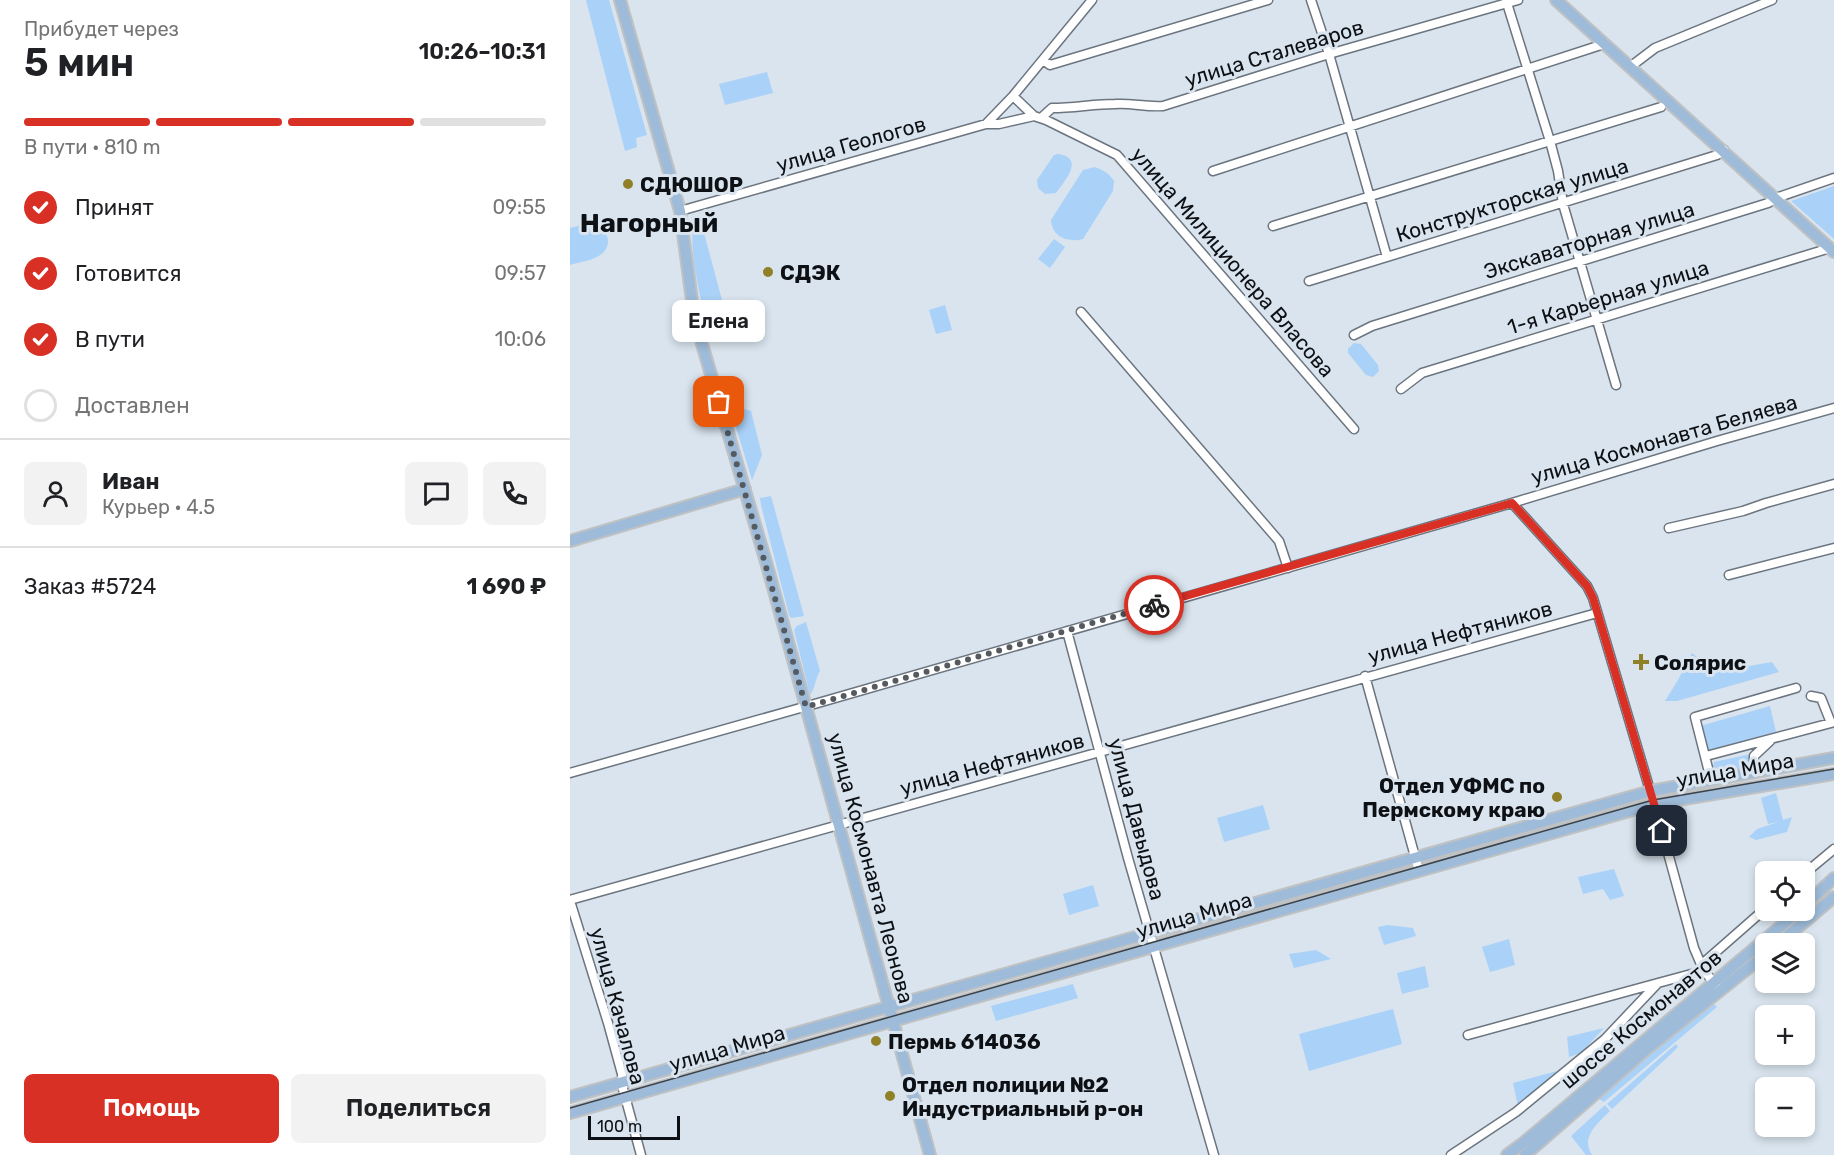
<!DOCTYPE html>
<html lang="ru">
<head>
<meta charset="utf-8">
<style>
  body { margin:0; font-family:Rubik,sans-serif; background:#f2f2f2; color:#202124; height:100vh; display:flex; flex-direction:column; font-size:22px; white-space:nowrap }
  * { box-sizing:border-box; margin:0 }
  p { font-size:20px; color:#757577 }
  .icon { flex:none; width:33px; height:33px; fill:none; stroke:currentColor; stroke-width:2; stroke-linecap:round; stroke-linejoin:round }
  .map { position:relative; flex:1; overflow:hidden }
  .sheet { display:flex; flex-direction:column; background:#fff; width:570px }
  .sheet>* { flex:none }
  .tools { position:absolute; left:1185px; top:861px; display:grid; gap:12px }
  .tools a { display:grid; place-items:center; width:60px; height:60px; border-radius:9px; background:#fff; box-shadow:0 3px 9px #0003; font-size:30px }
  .scale { position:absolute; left:18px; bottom:15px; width:92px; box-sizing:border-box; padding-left:6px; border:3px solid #0d1014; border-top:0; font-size:16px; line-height:21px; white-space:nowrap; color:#0d1014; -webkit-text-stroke:4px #d9e4ee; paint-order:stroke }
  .pin { position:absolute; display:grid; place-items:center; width:51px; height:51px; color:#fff; margin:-26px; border-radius:12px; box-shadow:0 3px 9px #0006 }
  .courier { position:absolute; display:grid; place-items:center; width:60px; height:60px; margin:-30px; border:4px solid #d93025; border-radius:50%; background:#fff; color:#222; box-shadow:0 2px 8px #0007 }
  .bubble { position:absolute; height:42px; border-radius:9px; background:#fff; box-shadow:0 3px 9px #0003; font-size:20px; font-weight:600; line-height:42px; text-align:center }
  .summary em { font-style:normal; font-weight:600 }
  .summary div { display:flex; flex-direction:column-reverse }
  .summary { display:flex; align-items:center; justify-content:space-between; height:102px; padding:0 24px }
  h1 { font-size:39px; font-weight:600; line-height:45px }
  .bar { display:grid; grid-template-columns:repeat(4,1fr); gap:9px 6px; align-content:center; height:72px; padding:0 24px }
  .bar i { height:8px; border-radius:4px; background:#e0e0e0 }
  .bar .on { background:#d93025 }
  .bar p { grid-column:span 4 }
  .line { display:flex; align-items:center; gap:15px; padding:0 24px; border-top:2px solid #e0e0e0 }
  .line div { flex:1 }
  .round { display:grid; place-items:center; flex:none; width:63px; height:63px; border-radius:9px; background:#f2f2f2 }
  ol { padding:0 24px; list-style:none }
  li { display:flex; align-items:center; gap:18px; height:66px }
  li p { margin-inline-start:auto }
  li .icon { padding:6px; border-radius:50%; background:#d93025; color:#fff; stroke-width:4 }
  li:last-child { color:#757577 }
  li i { width:33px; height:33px; border:3px solid #e0e0e0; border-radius:50% }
  .primary-button { display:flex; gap:12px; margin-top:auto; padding:12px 24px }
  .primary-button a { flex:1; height:69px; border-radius:9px; background:#d93025; color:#fff; font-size:24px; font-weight:600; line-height:69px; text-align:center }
  .primary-button a+a { background:#f2f2f2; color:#202124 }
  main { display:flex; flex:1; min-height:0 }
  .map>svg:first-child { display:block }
  .green { fill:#aad1f7 }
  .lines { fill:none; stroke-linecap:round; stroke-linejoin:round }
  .minor-casing { stroke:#6c757f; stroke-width:11 }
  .major-casing { stroke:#c0c1c2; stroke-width:14 }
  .minor { stroke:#fff; stroke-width:8 }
  .major { stroke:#9ebcd9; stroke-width:10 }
  .tram { stroke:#3c4146; stroke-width:1.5 }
  .done { stroke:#545a60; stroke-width:6; stroke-dasharray:0 10.8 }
  .route { stroke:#d93025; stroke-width:8 }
  .poi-dot { fill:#908027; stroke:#d9e4ee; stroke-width:2 }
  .labels { text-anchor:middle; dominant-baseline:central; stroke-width:6; stroke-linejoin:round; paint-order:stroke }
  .street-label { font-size:21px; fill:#0d1014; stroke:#d9e4ee }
  .poi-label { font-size:21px; font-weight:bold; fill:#0d1014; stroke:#d9e4ee; text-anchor:start }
  .district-label { font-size:27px; font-weight:bold; fill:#0d1014; stroke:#d9e4ee }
</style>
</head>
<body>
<main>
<section class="sheet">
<div class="summary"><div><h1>5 мин</h1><p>Прибудет через</p></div><em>10:26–10:31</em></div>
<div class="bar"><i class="on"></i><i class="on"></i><i class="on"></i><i></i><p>В пути · 810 m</p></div>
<ol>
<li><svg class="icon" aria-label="check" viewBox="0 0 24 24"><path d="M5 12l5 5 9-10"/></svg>Принят<p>09:55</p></li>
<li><svg class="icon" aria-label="check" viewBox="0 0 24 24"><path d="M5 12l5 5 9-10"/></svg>Готовится<p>09:57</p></li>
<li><svg class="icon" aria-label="check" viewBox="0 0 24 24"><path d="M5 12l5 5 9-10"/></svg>В пути<p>10:06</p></li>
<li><i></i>Доставлен</li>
</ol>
<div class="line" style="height:108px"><a class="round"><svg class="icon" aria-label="person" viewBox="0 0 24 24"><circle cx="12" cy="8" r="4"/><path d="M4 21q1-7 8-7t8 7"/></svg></a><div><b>Иван</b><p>Курьер · 4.5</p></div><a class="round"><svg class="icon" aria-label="chat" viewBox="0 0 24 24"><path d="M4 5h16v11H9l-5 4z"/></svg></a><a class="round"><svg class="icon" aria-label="phone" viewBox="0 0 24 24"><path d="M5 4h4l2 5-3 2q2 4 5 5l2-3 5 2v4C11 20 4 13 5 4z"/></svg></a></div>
<div class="line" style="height:78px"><div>Заказ #5724</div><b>1 690 ₽</b></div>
<div class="primary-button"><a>Помощь</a><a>Поделиться</a></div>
</section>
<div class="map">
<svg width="1264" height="1155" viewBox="0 0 1264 1155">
  <rect width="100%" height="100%" fill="#d9e4ee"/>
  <path class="green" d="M16,0h23l38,135 -11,3 1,9 -12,4z
    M197,72l6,21 -48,12 -6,-21z
    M488,154c28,4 6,28 -2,39l-11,1 -7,-6 -1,-8 17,-25z
    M525,167c8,3 14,6 19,14l-1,10 -30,48c-15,4 -31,-2 -32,-19l32,-50z
    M1264,186v53l-43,-38z
    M38,218l1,3 -13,4c6,3 11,7 12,15 1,19 -25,21 -38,25v-37z
    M130,218l30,112 -21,6c-6,-31 -22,-85 -15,-114z
    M484,239l11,8 -15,21 -12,-9z
    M375,305l7,25 -16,4 -7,-24z
    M784,343l7,1 17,21 1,6 -6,6 -7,-2 -18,-22v-4z
    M159,404l22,7 11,44 -10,25z
    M201,496l33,120 -13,2 -2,-3 -28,-110 -1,-7z
    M236,622l14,49c-5,8 -5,18 -10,24l-16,-65 3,-4z
    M1122,653l24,19 56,-10 7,10 -102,29h-12l13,-21z
    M1200,706l6,26 -68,19 -8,-25z
    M1181,754v15l-39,6 2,-13z
    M1206,793l7,27 9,-3 -5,15 -31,8 -7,-3 8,-8 21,-7 -10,2 -7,-26z
    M693,805l7,24 -46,13 -7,-24z
    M1044,869l10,27 -14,4 -7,-11 -20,5 -5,-17z
    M523,885l6,21 -30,9 -6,-21z
    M818,925l25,3 3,8 -32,9 -6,-18z
    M939,939l6,26 -25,7 -8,-25z
    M746,950l15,9 -37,9 -5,-14z
    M855,966l4,21 -27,7 -5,-21z
    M503,984l5,14 -82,23 -5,-15z
    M1144,1004l3,3 -113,95 -5,-3c33,-38 76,-64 115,-95z
    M823,1009l9,35 -93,27 -10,-37z
    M1034,1028l-23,25 -12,4 -2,-20z
    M1106,1044l2,3 -6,6 -60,56 -5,-5z
    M987,1071l-39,35 -5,-23z
    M1035,1105l5,6c-12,12 -30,26 -18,44h-6l-15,-19z"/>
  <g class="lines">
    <defs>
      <path id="minor" d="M741,0l18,54 58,203
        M936,0l44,141 8,30 5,33 53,181
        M473,60l7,5 218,-65
        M1060,67l25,-19 117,-48
        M443,96l21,20 12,4 71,35 237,274
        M471,118l11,-10c22,0 42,-4 63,-4 18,-1 29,3 48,2l166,-52 189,-54
        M416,124l27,-28 79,-96
        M643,171l391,-127
        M110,211l306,-87h13l35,-8
        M703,226l388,-119
        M739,281l408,-126 7,-5
        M511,312l198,229 9,27
        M784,335l18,-9 396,-123 8,-5 58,-20
        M831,389l21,-16 408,-125
        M942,503l75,83 6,12 69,233 32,117 9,21 13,17
        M1099,528l74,-17 23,-8 68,-19
        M1159,575l105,-27
        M497,631l61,227 86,297
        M795,676l54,195
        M1136,756l125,-33 -10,-25 -10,-2
        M1184,772v-16l16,-15
        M0,773l241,-68 701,-202 205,-62 117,-33
        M1141,780l-16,-63 101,-29
        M1234,874l30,-25
        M0,900l1027,-287
        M0,901l38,122 14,51 1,15 18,66
        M1131,965l65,-57
        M898,1035l190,-52
        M881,1155l65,-43 89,-73 53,-56 37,-10 8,-4"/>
      <path id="major" d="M50,0l60,211 13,97 9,36 64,218 164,593
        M986,0l278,252
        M0,541l175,-52
        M1234,906l30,-28
        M1208,944l56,-47
        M0,1097l1081,-306 183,-33
        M0,1113l1084,-309 180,-30
        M937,1155l15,-11 278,-234
        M955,1155l123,-107 118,-94"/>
    </defs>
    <use href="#minor" class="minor-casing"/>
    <use href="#major" class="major-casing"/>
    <use href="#minor" class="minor"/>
    <use href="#major" class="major"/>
    <path class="tram" d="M0,1108l1083,-308 181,-31"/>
  </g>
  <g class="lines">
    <path class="done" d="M149,402l87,305 348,-102"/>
    <path class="route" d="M584,605l358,-102 75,83 6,12 69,233"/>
  </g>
  <g class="poi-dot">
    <circle cx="58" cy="184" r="6"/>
    <circle cx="198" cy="272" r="6"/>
    <path d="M1068 653h6v6h6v6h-6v6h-6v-6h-6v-6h6z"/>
    <circle cx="987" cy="797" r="6"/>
    <circle cx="306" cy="1041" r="6"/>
    <circle cx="320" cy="1096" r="6"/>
  </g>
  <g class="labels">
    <g class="street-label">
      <text transform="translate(704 53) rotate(-17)">улица Сталеваров</text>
      <text transform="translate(281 144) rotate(-16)">улица Геологов</text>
      <text transform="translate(942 200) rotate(-17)">Конструкторская улица</text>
      <text transform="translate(1019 240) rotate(-17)">Экскаваторная улица</text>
      <text transform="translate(663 262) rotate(49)">улица Милиционера Власова</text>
      <text transform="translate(1038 297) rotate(-17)">1-я Карьерная улица</text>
      <text transform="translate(1094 439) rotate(-16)">улица Космонавта Беляева</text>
      <text transform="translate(890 632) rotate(-15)">улица Нефтяников</text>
      <text transform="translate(422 764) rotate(-15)">улица Нефтяников</text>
      <text transform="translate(1165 770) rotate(-10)">улица Мира</text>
      <text transform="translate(567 819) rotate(75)">улица Давыдова</text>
      <text transform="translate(301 868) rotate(75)">улица Космонавта Леонова</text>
      <text transform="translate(624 915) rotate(-16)">улица Мира</text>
      <text transform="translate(48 1006) rotate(75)">улица Качалова</text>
      <text transform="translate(1071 1019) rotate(-40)">шоссе Космонавтов</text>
      <text transform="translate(157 1048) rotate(-16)">улица Мира</text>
    </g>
    <g class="poi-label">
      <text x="70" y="184">СДЮШОР</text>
      <text x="210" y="272">СДЭК</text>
      <text x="1084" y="662">Солярис</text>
      <text x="975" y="785" text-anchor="end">Отдел УФМС по<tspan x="975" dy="24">Пермскому краю</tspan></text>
      <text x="318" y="1041">Пермь 614036</text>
      <text x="332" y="1084">Отдел полиции №2<tspan x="332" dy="24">Индустриальный р-он</tspan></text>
    </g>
    <g class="district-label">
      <text x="79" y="223">Нагорный</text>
    </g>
  </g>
</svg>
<div class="tools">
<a><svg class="icon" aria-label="locate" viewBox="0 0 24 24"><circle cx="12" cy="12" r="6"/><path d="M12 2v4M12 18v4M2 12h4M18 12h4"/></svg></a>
<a><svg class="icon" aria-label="layers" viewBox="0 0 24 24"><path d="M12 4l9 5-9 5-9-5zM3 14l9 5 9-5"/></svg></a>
<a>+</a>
<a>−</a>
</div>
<div class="scale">100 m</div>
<div class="pin" style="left:149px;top:402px;background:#ea580c"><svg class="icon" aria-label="bag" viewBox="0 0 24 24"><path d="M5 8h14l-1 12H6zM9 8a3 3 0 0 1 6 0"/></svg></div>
<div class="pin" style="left:1092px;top:831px;background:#1f2937"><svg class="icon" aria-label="home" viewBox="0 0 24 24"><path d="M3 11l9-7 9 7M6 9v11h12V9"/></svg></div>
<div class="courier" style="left:584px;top:605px"><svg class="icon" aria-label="bike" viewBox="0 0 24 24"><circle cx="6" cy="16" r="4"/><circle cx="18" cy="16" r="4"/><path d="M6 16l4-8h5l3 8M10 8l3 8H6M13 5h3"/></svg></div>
<div class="bubble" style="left:102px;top:300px;width:93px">Елена</div>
</div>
</main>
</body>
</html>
